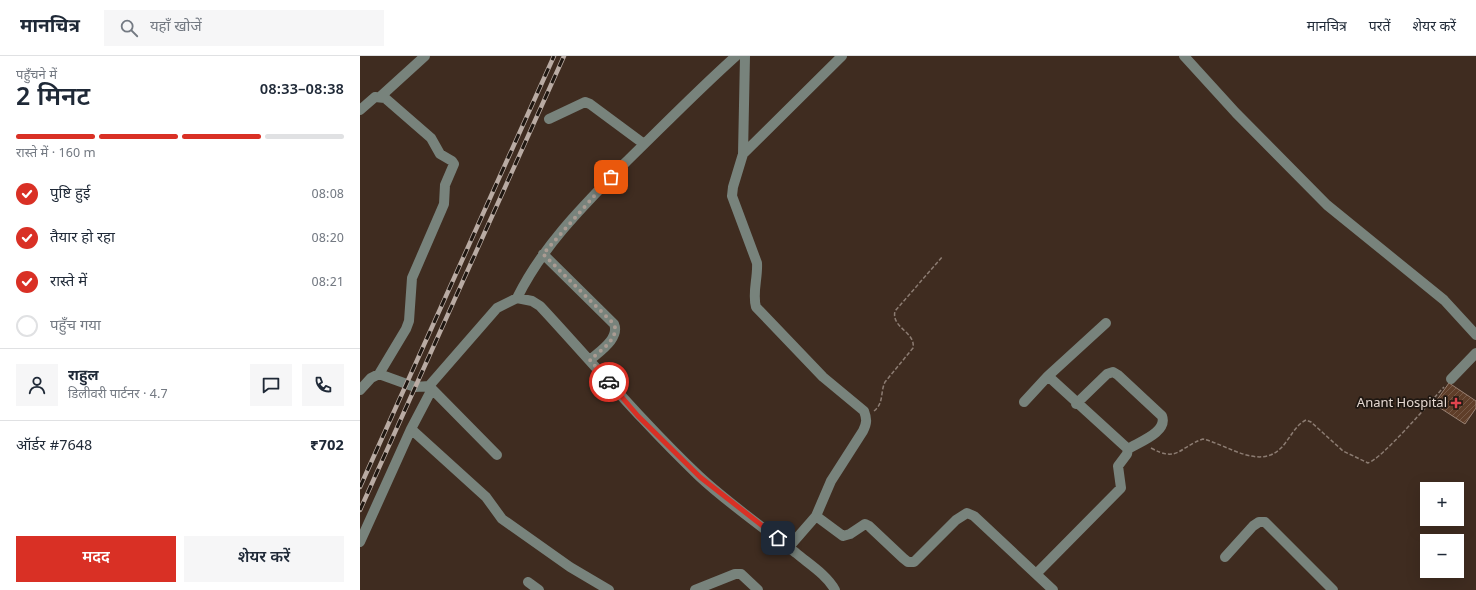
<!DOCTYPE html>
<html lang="hi">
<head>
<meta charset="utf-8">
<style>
  body { margin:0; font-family:Georgia,"Noto Sans Devanagari",serif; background:#f6f6f7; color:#1f2937; height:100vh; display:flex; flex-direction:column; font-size:15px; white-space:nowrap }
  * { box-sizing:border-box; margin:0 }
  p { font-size:13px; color:#747a83 }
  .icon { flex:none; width:22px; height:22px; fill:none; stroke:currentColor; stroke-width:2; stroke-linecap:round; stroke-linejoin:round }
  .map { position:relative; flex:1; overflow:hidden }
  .panel { display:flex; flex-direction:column; background:#fff; width:360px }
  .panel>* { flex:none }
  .fabs { position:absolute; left:1060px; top:426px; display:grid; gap:8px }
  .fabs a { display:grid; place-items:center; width:44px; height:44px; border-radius:0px; background:#fff; box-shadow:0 4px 16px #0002; font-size:20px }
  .pin { position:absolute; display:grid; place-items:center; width:34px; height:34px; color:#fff; margin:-17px; border-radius:8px; box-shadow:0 2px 6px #0006 }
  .courier { position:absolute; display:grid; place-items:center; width:40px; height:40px; margin:-20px; border:3px solid #d93025; border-radius:50%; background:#fff; color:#222; box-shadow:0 1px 5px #0007 }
  .summary em { font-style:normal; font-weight:600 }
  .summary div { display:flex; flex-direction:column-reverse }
  .summary { display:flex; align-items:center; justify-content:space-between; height:68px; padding:0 16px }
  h1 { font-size:26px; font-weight:600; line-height:30px }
  .bar { display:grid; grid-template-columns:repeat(4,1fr); gap:6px 4px; align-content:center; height:48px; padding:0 16px }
  .bar i { height:5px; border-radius:3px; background:#e0e1e3 }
  .bar .selected { background:#d93025 }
  .bar p { grid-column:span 4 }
  .line { display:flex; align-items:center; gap:10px; padding:0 16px; border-top:1px solid #e0e1e3 }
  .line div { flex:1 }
  .round { display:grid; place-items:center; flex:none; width:42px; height:42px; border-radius:0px; background:#f6f6f7 }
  ol { padding:0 16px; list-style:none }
  li { display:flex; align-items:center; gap:12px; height:44px }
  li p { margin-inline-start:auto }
  li .icon { padding:4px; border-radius:50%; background:#d93025; color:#fff; stroke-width:4 }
  li:last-child { color:#747a83 }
  li i { width:22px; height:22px; border:2px solid #e0e1e3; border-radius:50% }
  .primary-button { display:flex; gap:8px; margin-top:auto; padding:8px 16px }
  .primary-button a { flex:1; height:46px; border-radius:0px; background:#d93025; color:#fff; font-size:16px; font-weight:600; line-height:46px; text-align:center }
  .primary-button a+a { background:#f6f6f7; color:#1f2937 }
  header { display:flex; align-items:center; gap:24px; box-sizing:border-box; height:56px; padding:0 20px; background:#fff; border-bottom:1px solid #e0e1e3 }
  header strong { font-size:19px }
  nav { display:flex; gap:22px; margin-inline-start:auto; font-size:14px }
  .search { width:280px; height:36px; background:#f6f6f7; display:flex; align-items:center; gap:10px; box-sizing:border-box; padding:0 14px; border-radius:0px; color:#747a83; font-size:15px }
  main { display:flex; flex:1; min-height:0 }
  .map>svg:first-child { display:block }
  .building { fill:url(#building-hatch); stroke:#988173 }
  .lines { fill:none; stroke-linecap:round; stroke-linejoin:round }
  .path { stroke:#8c7c72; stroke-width:1.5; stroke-dasharray:4 2; stroke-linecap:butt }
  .minor { stroke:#78837c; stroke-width:10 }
  .rail-casing { stroke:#b9aba3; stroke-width:4.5 }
  .rail { stroke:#1f1711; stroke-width:3; stroke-dasharray:9; stroke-linecap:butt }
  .done { stroke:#aa9b92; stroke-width:4; stroke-dasharray:0 7.2 }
  .route { stroke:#d93025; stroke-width:5 }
  .health-dot { fill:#e0444e; stroke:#1f1711; stroke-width:1.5 }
  .labels { text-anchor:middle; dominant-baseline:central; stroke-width:3.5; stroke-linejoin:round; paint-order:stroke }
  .poi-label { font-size:13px; fill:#e4d7d0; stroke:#1f1711; text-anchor:end }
</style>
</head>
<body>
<header>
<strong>मानचित्र</strong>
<div class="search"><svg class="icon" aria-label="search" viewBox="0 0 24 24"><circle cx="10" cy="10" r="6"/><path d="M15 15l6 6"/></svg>यहाँ खोजें</div>
<nav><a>मानचित्र</a><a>परतें</a><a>शेयर करें</a></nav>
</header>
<main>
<section class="panel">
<div class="summary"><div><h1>2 मिनट</h1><p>पहुँचने में</p></div><em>08:33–08:38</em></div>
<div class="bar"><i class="selected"></i><i class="selected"></i><i class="selected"></i><i></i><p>रास्ते में · 160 m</p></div>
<ol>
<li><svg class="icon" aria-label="check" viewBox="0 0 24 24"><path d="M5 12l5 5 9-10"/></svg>पुष्टि हुई<p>08:08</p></li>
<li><svg class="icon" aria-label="check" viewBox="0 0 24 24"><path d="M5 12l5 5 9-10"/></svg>तैयार हो रहा<p>08:20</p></li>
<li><svg class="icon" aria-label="check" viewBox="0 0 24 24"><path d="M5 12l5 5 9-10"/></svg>रास्ते में<p>08:21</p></li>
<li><i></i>पहुँच गया</li>
</ol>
<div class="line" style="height:72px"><a class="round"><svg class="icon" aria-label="person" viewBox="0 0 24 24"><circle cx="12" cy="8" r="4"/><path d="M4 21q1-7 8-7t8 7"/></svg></a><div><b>राहुल</b><p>डिलीवरी पार्टनर · 4.7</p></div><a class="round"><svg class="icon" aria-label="chat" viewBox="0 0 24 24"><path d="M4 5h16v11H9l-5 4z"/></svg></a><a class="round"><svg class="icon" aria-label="phone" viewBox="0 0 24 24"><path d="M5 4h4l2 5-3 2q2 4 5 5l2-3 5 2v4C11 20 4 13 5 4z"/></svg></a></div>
<div class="line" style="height:52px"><div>ऑर्डर #7648</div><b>₹702</b></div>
<div class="primary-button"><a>मदद</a><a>शेयर करें</a></div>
</section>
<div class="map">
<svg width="1116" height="534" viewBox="0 0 1116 534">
  <defs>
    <pattern id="building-hatch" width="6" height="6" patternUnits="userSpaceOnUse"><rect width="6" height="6" fill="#5f3e29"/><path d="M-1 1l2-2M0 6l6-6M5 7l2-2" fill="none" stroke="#765947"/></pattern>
  </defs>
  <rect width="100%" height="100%" fill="#3f2c20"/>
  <path class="building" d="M1089,327l27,18v7l-11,16 -31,-20z"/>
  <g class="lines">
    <path class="path" d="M514,355c10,-8 6,-18 11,-29l28,-34c3,-16 -22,-20 -18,-37l48,-55
      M791,392c27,15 28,-1 52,-9 25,6 56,31 78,9 9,-9 14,-23 25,-28l5,2 32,29 25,12c15,-5 62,-61 76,-76"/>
    <path class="minor" d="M385,0l-2,98 99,-98
      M824,0l52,57 91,92 117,95 32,35
      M21,40l44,-40
      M0,54l15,-13 10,1 46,40 9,16 12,7 2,3 -9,21 -1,19 -3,7 -29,67 -3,43 -3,8 -27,45
      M189,63l36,-17 5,2 54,40
      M383,98l-10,33 -1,9 25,67c1,15 -5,30 -1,44l67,70 41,34c3,8 3,12 -1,20l-32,50 -15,35 -27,31
      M183,198l71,70c6,14 -14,27 -24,36
      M157,242c26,-53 69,-95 110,-137 36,-35 71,-71 109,-105
      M1091,323l25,-26
      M69,330l68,69
      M0,334l11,-12 8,-4 36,13 14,-1 68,-78 20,-10 15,3 8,5c53,57 102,116 159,170 30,28 65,52 97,77 13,11 31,22 39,37
      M664,346l24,-26 58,-53
      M716,348l31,-30 6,-2 5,3 44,41c6,16 -23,26 -34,33
      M51,373l75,68 16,22 68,48 39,23
      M456,460l27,20 7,-2 15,-10 4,2 34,32 5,4h6l42,-42 11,-7 7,3 79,74
      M0,486l51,-113 21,-40
      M865,501l28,-31 6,-4h6l68,68
      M676,518l85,-86 -3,-22 9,-12 1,-5 -80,-73
      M168,526l11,8
      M335,534l40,-16h6l17,16"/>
    <defs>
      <path id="rail" d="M0,431l194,-431
        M0,454l204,-454"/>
    </defs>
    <use href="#rail" class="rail-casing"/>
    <use href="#rail" class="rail"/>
  </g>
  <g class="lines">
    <path class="done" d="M249,326l-19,-22c10,-9 30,-22 24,-36l-71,-70 68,-77"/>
    <path class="route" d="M249,326l29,34 62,61 78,61"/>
  </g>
  <path class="health-dot" d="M1094 341h4v4h4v4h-4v4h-4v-4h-4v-4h4z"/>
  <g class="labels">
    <g class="poi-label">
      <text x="1087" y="347">Anant Hospital</text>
    </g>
  </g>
</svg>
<div class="fabs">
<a>+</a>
<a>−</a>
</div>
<div class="pin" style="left:251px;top:121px;background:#ea580c"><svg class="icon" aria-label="bag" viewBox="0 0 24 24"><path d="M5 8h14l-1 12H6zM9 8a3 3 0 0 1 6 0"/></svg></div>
<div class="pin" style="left:418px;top:482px;background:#1f2937"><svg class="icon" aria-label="home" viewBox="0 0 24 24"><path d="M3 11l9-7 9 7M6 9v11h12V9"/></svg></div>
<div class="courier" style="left:249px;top:326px"><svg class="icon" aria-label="car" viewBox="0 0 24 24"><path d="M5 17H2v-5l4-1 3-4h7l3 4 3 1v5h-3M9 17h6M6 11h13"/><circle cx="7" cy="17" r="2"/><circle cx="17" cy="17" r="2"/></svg></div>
</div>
</main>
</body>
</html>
